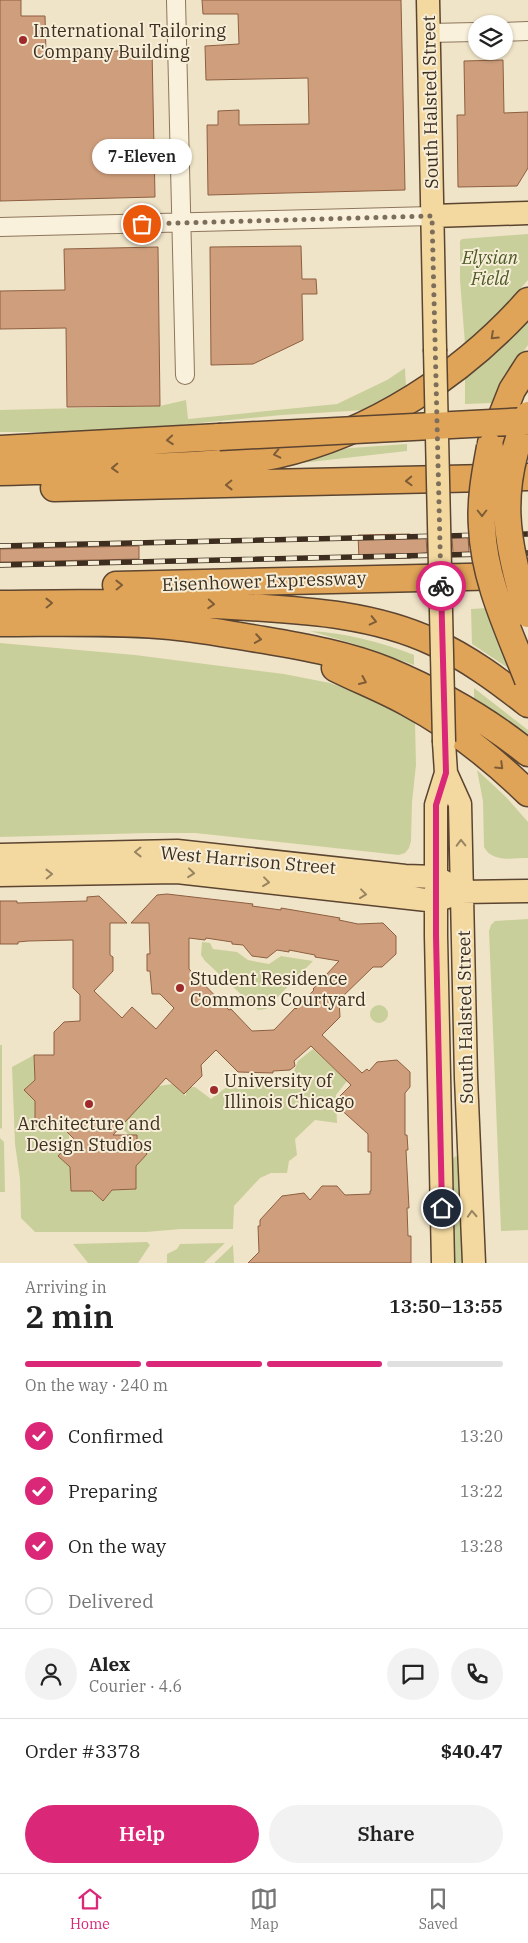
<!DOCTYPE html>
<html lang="en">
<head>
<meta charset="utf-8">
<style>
  body { margin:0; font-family:"IBM Plex Serif",serif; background:#f2f2f2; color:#222; height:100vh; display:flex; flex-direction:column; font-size:19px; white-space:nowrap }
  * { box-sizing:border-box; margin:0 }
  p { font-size:16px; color:#767676 }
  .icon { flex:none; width:28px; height:28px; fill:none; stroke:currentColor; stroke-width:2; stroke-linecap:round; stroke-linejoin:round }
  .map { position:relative; height:1263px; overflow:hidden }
  .side { display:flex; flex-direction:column; background:#fff; flex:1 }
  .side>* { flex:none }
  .fabs { position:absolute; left:468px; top:15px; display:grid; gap:10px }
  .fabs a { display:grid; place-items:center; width:45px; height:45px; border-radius:50%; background:#fff; box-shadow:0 1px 4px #0004; font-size:25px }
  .pin { position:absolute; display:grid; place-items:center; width:42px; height:42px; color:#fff; margin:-21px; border:2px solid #fff; border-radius:50%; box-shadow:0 1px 5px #0007 }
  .courier { position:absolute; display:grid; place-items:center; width:50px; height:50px; margin:-25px; border:4px solid #db2777; border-radius:50%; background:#fff; color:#222; box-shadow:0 1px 6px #0007 }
  .bubble { position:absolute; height:35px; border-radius:18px; background:#fff; box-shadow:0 1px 4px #0004; font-size:16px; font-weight:600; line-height:35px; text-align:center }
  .summary em { font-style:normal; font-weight:600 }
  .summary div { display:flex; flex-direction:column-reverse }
  .summary { display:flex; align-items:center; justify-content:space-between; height:85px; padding:0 25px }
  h1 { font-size:32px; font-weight:600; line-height:38px }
  .bar { display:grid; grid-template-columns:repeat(4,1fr); gap:8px 5px; align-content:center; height:60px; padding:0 25px }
  .bar i { height:6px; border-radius:4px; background:#e0e0e0 }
  .bar .selected { background:#db2777 }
  .bar p { grid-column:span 4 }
  .line { display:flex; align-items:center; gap:12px; padding:0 25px; border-top:1px solid #e0e0e0 }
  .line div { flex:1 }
  .round { display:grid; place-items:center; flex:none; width:52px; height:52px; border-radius:26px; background:#f2f2f2 }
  ol { padding:0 25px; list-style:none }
  li { display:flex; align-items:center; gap:15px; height:55px }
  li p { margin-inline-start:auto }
  li .icon { padding:5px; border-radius:50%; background:#db2777; color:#fff; stroke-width:4 }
  li:last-child { color:#767676 }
  li i { width:28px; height:28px; border:2px solid #e0e0e0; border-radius:50% }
  .cta { display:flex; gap:10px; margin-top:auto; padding:10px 25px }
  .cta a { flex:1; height:58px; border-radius:30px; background:#db2777; color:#fff; font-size:20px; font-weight:600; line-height:58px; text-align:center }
  .cta a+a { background:#f2f2f2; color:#222 }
  .tabs { display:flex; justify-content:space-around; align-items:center; height:70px; border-top:1px solid #e0e0e0; background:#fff; font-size:14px; color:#767676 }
  .tabs a { display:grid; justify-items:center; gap:2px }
  .tabs .selected { color:#db2777 }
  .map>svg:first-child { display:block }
  .green { fill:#c9cf9b }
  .building { fill:#cf9f7d; stroke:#8d5f41; fill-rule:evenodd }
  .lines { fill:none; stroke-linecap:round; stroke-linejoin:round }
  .minor-casing { stroke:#8d765c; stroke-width:20 }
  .major-casing { stroke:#5b4430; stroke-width:25 }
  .highway-casing { stroke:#5b4430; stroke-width:29 }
  .minor { stroke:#faf1dc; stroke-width:18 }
  .major { stroke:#f3d9a0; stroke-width:22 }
  .highway { stroke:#e0a458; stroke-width:26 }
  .rail-casing { stroke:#3d2e20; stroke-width:5.5 }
  .rail { stroke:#f7eed8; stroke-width:4; stroke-dasharray:11; stroke-linecap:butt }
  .major-bridge-casing { stroke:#5b4430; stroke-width:25; stroke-linecap:butt }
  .highway-bridge-casing { stroke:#5b4430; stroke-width:29; stroke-linecap:butt }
  .major-bridge { stroke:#f3d9a0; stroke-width:22 }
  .highway-bridge { stroke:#e0a458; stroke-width:26 }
  .oneway { stroke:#7e5d36 }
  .oneway2 { stroke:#988460 }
  .done { stroke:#7c6e5b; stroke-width:5; stroke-dasharray:0 9 }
  .route { stroke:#db2777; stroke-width:6 }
  .poi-dot { fill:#9e2a2b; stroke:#f7eed8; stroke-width:2 }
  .labels { text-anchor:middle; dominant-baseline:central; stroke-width:4; stroke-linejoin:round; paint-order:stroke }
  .poi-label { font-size:18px; fill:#3d2e20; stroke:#f7eed8; text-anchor:start }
  .street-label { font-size:18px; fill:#3d2e20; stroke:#f7eed8 }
  .park-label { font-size:18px; font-style:italic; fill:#4d5a26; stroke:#f7eed8 }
</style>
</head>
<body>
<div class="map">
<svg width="528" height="1263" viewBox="0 0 528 1263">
  <rect width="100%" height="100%" fill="#f0e4c8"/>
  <path class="green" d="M528,234v46l-34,39 -29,25 -5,-64v-39l2,-2z
    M528,321v24l-18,25 -11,25 -6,8 -28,1v-25l33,-27z
    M405,368l1,19 -40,23 -84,5 -123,12 -95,5h-64v-22l160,-4 26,-6 2,19 149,-15 50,-24z
    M407,444v7l-106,12 -1,-2 37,-12z
    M489,608l25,64 -42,-28 -1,-35z
    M310,631c36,2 71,11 104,24v10l-63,-22z
    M0,643l135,12 149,19 46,9 36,13 49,25 1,44 -4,37 -1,39 -2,7 -4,5 -6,2 -204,-22h-47l-148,4z
    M474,688l54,42v7l-54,-37z
    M477,770l29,27 22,25v36c-15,0 -36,5 -44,-11l-1,-46z
    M528,919v311l-27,1 -12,-300 2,-6 4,-4z
    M202,942l8,1 3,6 24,3 11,8 21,4 12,-8 32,5 -47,48 -8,1 -53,-49 -4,-6z
    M370 1014a9 9 0 1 1 18 0a9 9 0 1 1-18 0Z
    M0,1045h2v84l-2,-1z
    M313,1049l34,32 -11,14 1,28 -22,-3 -20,19 2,16 -8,6 -2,12h-16l-11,5 -26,28 -1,23h-52l-35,3h-111l-14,-14 -1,-39 -5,-35 -3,-77 22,-12 1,25 -11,10 11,11 1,24 23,-1 10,11v9l-11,12 12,11 1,24h20l12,10 9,-11 24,-1v-23l11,-12 -10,-11v-8h-8l-10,-9 40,-40 13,-2 14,12v-9h9l16,12 17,-13 61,-2 9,-23z
    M0,1138l4,4 1,50h-5z
    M456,1156l3,3 7,104h-12l-3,-103z
    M147,1242l3,3 -12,18h-50l-15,-19z
    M225,1243l-21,20h-37v-9l10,-5 3,-5z
    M233,1245l1,18h-20z"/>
  <path class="building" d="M0,0h21v16h24l1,37 106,-3 3,147 -155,4z
    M202,0h199l4,190 -197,5 -1,-70h11v-14l21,-1v15l70,-1 -1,-46 -102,2 -1,-34 34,-2 -1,-30h-35z
    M503,60l1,53 24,-1v56l-11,18 -59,1 -1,-72h8l-1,-54z
    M301,246l1,33h14l1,15h-15l1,46 -50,24 -42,1 -1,-118z
    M158,247l2,159 -93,1 -1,-79 -66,1v-38l65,-1 -1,-41z
    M410,534v4l16,-1 1,16 -16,1v4l-52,1 -1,-24z
    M452,537h16l1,15 -16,1z
    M139,546v13l-139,3v-13z
    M167,894l86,10 -1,2 29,4v-2l59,10 -1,2 19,4 25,-1 13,13v18l-14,13h-9l-34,33 1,17 -18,18 40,38 5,-4 2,2 8,-9 20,-2 13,12v15l-5,6v42h2l1,15h-2l3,58h-2l1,28h3v27h-163l11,-11 -1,-26h2v-6l22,-24 22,-3 6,7 12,-14h15l8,9 25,-1v-3h1v-39h-3v-18l-31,-28v-7l14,-14 -40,-39 -17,15 1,5 -5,4 -17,1v2l-35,-1 -22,-22 -15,15 1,11 -18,18 -18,-16 -53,57h24v8l10,11 -11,12v23l-24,1 -9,11 -11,-10h-21l-1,-24 -12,-11 16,-17 -15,-15 -24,1v-24l-11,-11 11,-10 -1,-25h20v-23l10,-10 16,-1v-26l-7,-7v-48l-45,1 -10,1v2h-18v-43h17v2l70,-2v-4l12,-1 28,27h-17v32l3,2v14l-19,20 28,27 10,-11 24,22 18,-21 -14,-14h-8l-2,-23h-3v-17h3l-1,-31h-18l26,-28zM189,938l16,2 1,-2 26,4v2l11,1 9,11 15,2 10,-8 12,2v-2l26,5v2l24,4 -26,28 1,1 -18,19 -1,-1 -21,22 -22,1 -21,-22 -2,1 -40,-41z"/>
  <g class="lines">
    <defs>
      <path id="minor" d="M176,0l9,375
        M504,32l24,-1
        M429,33l47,-1
        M0,227l432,-11"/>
      <path id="major" d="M428,0l7,349
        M432,216l96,-3
        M446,773l14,31 6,274 8,185
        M0,855l177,-4 228,25 31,1 14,8
        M0,875l177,-3 259,29 25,-9 67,-1
        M443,1263l-7,-327v-131l10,-32 -2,-31"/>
      <path id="highway" d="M491,443l21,-53 16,-25
        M0,449l219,-12
        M0,472c47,-1 94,-3 140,-5 46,-1 91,-3 136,-12 96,-21 187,-81 252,-154
        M54,488l474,-11
        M116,585l396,-9
        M0,604c83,-1 166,-3 249,3 63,4 126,8 184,35 35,16 66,39 95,62
        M0,623c56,0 114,-2 170,3 31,3 63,9 94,14 41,7 85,15 124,31 50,21 98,48 140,82
        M335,668c24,12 50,22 73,35 45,24 83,54 120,90"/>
    </defs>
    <use href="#minor" class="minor-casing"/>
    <use href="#major" class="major-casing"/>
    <use href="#highway" class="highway-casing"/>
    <use href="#minor" class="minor"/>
    <use href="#major" class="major"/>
    <use href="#highway" class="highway"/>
    <defs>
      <path id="rail" d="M0,546l528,-12
        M0,565l528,-12"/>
    </defs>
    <use href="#rail" class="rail-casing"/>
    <use href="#rail" class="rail"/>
    <defs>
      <path id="major-bridge" d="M435,349l9,393"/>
      <path id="highway-bridge" d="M528,415c-32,73 -23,126 0,199
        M219,437l309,-16
        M490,447c-5,27 -10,53 -8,80 2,53 27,104 46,153"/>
    </defs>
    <use href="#major-bridge" class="major-bridge-casing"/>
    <use href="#highway-bridge" class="highway-bridge-casing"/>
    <use href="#major-bridge" class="major-bridge"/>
    <use href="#highway-bridge" class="highway-bridge"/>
  </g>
  <defs><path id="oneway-chevron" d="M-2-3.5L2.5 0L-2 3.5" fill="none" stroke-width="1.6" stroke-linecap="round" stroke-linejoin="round" transform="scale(1.25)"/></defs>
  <g class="oneway">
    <use href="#oneway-chevron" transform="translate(494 336) rotate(137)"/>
    <use href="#oneway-chevron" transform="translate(170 440) rotate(176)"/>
    <use href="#oneway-chevron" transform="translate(277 454) rotate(167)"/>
    <use href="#oneway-chevron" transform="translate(115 468) rotate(178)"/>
    <use href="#oneway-chevron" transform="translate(409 481) rotate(178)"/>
    <use href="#oneway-chevron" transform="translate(229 485) rotate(179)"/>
    <use href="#oneway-chevron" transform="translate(482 513) rotate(90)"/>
    <use href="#oneway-chevron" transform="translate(119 585) rotate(-1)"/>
    <use href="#oneway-chevron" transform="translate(49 603) rotate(-1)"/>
    <use href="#oneway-chevron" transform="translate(211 604) rotate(4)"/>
    <use href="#oneway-chevron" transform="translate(373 621) rotate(13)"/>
    <use href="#oneway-chevron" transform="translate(258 639) rotate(9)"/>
    <use href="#oneway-chevron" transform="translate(363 681) rotate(24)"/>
    <use href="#oneway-chevron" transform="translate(500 766) rotate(44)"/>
  </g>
  <g class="oneway2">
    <use href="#oneway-chevron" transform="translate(461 843) rotate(-91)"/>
    <use href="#oneway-chevron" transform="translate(138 852) rotate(179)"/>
    <use href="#oneway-chevron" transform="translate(191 873) rotate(6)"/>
    <use href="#oneway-chevron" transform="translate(49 874) rotate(-1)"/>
    <use href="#oneway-chevron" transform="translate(266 882) rotate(7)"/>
    <use href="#oneway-chevron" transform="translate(363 894) rotate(7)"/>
    <use href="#oneway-chevron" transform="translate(472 1214) rotate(-93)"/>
  </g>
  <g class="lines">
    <path class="done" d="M142,224l290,-8 9,370"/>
    <path class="route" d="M441,586l5,187 -10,32v131l6,272"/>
  </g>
  <g class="poi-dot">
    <circle cx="23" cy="40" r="5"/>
    <circle cx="180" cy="988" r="5"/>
    <circle cx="214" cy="1090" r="5"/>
    <circle cx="89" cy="1104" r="5"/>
  </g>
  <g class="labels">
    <g class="poi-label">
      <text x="33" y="30">International Tailoring<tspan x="33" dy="21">Company Building</tspan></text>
      <text x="190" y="978">Student Residence<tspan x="190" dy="21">Commons Courtyard</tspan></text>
      <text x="224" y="1080">University of<tspan x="224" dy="21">Illinois Chicago</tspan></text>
      <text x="89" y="1123" text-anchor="middle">Architecture and<tspan x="89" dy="21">Design Studios</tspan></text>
    </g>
    <g class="street-label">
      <text transform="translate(430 102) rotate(-91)">South Halsted Street</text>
      <text transform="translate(264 581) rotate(-2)">Eisenhower Expressway</text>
      <text transform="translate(248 860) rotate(5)">West Harrison Street</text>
      <text transform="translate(465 1017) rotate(-91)">South Halsted Street</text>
    </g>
    <g class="park-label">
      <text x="490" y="257">Elysian<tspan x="490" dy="21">Field</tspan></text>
    </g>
  </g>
</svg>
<div class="fabs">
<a><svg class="icon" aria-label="layers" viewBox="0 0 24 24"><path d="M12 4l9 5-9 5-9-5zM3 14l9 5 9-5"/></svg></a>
</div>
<div class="pin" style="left:142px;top:224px;background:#ea580c"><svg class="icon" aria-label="bag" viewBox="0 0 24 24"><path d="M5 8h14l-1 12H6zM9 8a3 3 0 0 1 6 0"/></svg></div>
<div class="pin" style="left:442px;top:1208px;background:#1f2937"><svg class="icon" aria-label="home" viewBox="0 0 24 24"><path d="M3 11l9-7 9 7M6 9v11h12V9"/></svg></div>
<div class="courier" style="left:441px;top:586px"><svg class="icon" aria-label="bike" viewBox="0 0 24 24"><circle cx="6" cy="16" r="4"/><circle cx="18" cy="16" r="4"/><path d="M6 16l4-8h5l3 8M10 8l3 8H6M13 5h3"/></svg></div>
<div class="bubble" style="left:92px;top:139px;width:100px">7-Eleven</div>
</div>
<section class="side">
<div class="summary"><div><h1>2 min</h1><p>Arriving in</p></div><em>13:50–13:55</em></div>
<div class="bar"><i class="selected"></i><i class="selected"></i><i class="selected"></i><i></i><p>On the way · 240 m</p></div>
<ol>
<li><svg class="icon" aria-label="check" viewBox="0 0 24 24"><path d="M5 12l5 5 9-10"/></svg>Confirmed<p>13:20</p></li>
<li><svg class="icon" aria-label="check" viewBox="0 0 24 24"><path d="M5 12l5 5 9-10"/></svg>Preparing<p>13:22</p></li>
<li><svg class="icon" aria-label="check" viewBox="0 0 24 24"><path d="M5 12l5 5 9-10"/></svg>On the way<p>13:28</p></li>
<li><i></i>Delivered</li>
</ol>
<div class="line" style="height:90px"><a class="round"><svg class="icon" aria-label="person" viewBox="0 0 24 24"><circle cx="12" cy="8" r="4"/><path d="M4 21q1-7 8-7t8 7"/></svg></a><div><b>Alex</b><p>Courier · 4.6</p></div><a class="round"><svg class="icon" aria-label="chat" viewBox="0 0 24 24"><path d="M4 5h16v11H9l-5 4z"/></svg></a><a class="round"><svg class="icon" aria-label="phone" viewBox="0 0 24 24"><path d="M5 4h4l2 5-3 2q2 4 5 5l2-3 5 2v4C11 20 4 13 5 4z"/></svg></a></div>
<div class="line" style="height:65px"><div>Order #3378</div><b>$40.47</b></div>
<div class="cta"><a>Help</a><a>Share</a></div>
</section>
<nav class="tabs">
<a class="selected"><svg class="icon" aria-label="home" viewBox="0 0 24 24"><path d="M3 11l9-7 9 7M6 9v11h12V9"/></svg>Home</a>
<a><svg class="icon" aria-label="map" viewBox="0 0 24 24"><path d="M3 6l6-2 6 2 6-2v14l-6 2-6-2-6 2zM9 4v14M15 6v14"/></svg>Map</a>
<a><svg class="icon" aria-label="saved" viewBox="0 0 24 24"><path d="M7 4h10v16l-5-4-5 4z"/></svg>Saved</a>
</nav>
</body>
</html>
